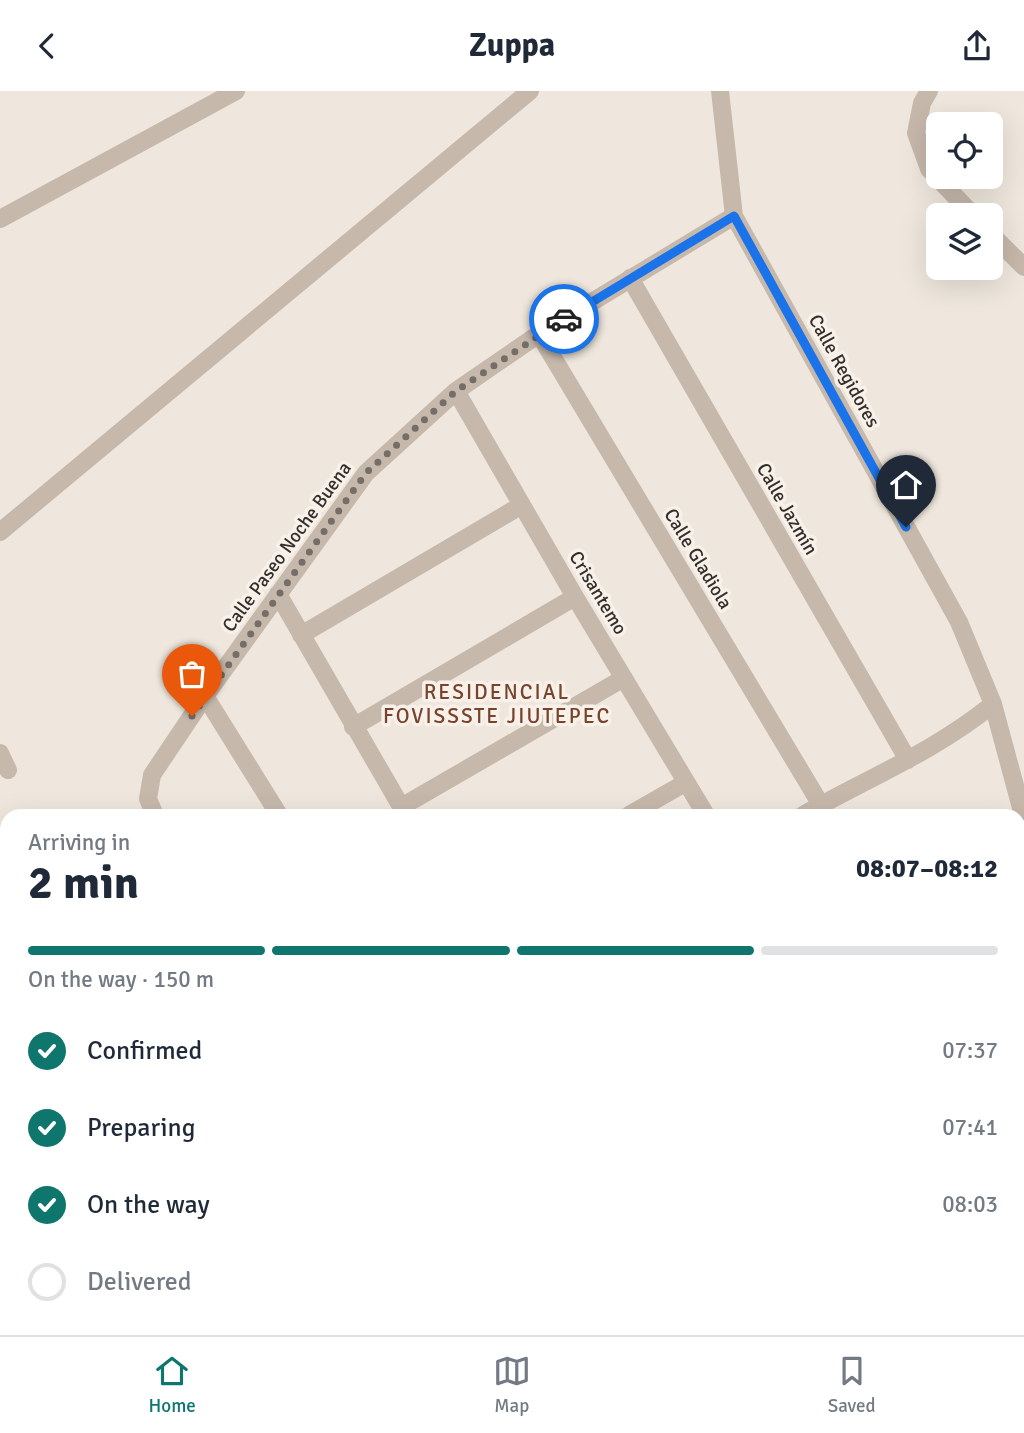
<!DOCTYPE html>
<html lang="en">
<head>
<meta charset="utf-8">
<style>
  body { margin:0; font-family:Signika,sans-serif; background:#f6f6f7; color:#1f2937; height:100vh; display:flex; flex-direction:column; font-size:26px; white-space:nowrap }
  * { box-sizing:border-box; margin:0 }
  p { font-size:23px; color:#747a83 }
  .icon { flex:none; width:38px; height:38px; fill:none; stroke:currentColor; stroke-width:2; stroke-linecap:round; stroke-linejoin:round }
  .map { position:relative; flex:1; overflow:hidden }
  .panel { position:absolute; left:0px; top:718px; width:1026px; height:527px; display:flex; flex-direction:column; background:#fff; border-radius:21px 21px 0 0; box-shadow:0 7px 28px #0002 }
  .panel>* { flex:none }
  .fabs { position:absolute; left:926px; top:21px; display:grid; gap:14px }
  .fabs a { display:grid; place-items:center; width:77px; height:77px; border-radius:10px; background:#fff; box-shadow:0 7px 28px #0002; font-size:35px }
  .pin { position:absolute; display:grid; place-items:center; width:60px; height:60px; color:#fff; margin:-72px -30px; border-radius:50% 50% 50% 0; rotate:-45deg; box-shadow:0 0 7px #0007 }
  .pin .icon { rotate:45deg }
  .courier { position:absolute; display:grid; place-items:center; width:70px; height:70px; margin:-35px; border:5px solid #1a73e8; border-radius:50%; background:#fff; color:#222; box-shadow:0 2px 9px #0007 }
  .overview em { font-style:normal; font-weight:700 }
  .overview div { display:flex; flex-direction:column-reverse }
  .overview { display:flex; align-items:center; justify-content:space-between; height:119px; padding:0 28px }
  h1 { font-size:46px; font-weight:700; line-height:52px }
  .bar { display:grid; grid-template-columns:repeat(4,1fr); gap:10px 7px; align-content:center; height:84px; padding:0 28px }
  .bar i { height:9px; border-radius:5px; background:#e0e1e3 }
  .bar .selected { background:#0f766e }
  .bar p { grid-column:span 4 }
  ol { padding:0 28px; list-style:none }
  li { display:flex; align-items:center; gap:21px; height:77px }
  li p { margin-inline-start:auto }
  li .icon { padding:7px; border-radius:50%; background:#0f766e; color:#fff; stroke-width:4 }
  li:last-child { color:#747a83 }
  li i { width:38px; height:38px; border:4px solid #e0e1e3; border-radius:50% }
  header { display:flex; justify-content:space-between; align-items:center; height:91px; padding:0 28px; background:#fff; font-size:32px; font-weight:700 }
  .dock { display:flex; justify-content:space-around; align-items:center; height:98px; border-top:2px solid #e0e1e3; background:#fff; font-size:19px; color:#747a83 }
  .dock a { display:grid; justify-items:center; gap:4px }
  .dock .selected { color:#0f766e }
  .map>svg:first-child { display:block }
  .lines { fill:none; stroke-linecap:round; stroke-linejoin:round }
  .path { stroke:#b1a395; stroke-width:4.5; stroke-dasharray:3.5 3.5; stroke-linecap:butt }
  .minor { stroke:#c6b8ab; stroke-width:18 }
  .done { stroke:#756e68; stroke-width:7; stroke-dasharray:0 12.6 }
  .route { stroke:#1a73e8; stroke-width:9 }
  .labels { text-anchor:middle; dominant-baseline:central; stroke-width:7; stroke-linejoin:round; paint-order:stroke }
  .street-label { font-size:19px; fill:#342d29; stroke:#f7f1e9 }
  .neighbourhood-label { font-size:21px; letter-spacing:2px; fill:#79422c; stroke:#f7f1e9 }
</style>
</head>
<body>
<header><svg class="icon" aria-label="back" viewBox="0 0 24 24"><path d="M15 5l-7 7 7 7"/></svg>Zuppa<svg class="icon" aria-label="share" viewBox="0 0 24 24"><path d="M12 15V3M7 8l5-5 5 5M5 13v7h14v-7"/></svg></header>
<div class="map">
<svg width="1024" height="1244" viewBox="0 0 1024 1244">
  <rect width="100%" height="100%" fill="#efe7dd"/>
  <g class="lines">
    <path class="path" d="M469,1237l4,7"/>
    <path class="minor" d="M720,0l14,125 225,406 34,82 31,115
      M929,0l-7,12 -6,30 13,36 44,46
      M0,128l236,-128
      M990,142l34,34
      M630,187l278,482
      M539,243l282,471
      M456,300l119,206 131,218
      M0,441l530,-441
      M278,503l128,221
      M301,544l221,-130
      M205,605l74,119
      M353,636l222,-130
      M0,662l8,17
      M401,716l223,-129
      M155,724l-7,-16 4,-24 53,-79 161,-223 90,-82 83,-57 195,-118
      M629,724l56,-32
      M803,724c65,-37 131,-63 190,-111
      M1018,1030l6,-39
      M1018,1115l6,10
      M0,1169l7,16
      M861,1237l3,7
      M37,1244l16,-7
      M686,1244l12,-7
      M902,1244l4,-7"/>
  </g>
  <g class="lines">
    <path class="done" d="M192,625l174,-243 90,-82 108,-72"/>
    <path class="route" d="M564,228l170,-103 172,311"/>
  </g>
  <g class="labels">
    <g class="street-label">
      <text transform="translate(844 280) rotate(61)">Calle Regidores</text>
      <text transform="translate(787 418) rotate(60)">Calle Jazmín</text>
      <text transform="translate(287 456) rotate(-54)">Calle Paseo Noche Buena</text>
      <text transform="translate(698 468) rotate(59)">Calle Gladiola</text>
      <text transform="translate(598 502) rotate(59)">Crisantemo</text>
    </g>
    <g class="neighbourhood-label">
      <text x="497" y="601">RESIDENCIAL<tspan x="497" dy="24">FOVISSSTE JIUTEPEC</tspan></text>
    </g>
  </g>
</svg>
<div class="fabs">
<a><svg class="icon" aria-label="locate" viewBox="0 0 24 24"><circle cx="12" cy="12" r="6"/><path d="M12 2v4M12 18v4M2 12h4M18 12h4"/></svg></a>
<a><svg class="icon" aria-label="layers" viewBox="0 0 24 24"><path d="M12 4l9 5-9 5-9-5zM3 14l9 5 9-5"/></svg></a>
</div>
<div class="pin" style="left:192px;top:625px;background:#ea580c"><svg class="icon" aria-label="bag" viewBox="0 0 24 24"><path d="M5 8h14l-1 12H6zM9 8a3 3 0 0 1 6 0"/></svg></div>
<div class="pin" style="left:906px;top:436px;background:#1f2937"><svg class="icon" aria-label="home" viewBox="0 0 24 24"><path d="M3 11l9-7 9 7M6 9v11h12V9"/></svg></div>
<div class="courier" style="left:564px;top:228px"><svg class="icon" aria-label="car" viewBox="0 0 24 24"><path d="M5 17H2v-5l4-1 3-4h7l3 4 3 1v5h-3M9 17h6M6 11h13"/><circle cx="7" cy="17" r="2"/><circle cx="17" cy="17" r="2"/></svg></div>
<section class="panel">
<div class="overview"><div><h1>2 min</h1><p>Arriving in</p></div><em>08:07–08:12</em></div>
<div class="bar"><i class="selected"></i><i class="selected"></i><i class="selected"></i><i></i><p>On the way · 150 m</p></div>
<ol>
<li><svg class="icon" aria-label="check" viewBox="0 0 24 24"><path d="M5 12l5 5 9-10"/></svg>Confirmed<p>07:37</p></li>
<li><svg class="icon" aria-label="check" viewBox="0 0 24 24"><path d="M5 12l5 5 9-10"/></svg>Preparing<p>07:41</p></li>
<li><svg class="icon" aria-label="check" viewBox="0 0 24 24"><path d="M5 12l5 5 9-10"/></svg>On the way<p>08:03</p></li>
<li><i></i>Delivered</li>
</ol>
</section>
</div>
<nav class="dock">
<a class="selected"><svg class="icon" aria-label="home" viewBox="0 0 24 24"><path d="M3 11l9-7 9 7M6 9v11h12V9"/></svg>Home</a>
<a><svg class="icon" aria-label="map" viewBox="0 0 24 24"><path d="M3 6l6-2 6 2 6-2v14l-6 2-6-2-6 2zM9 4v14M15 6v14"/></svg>Map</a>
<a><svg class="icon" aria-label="saved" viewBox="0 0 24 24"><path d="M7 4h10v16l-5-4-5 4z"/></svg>Saved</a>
</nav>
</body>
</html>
